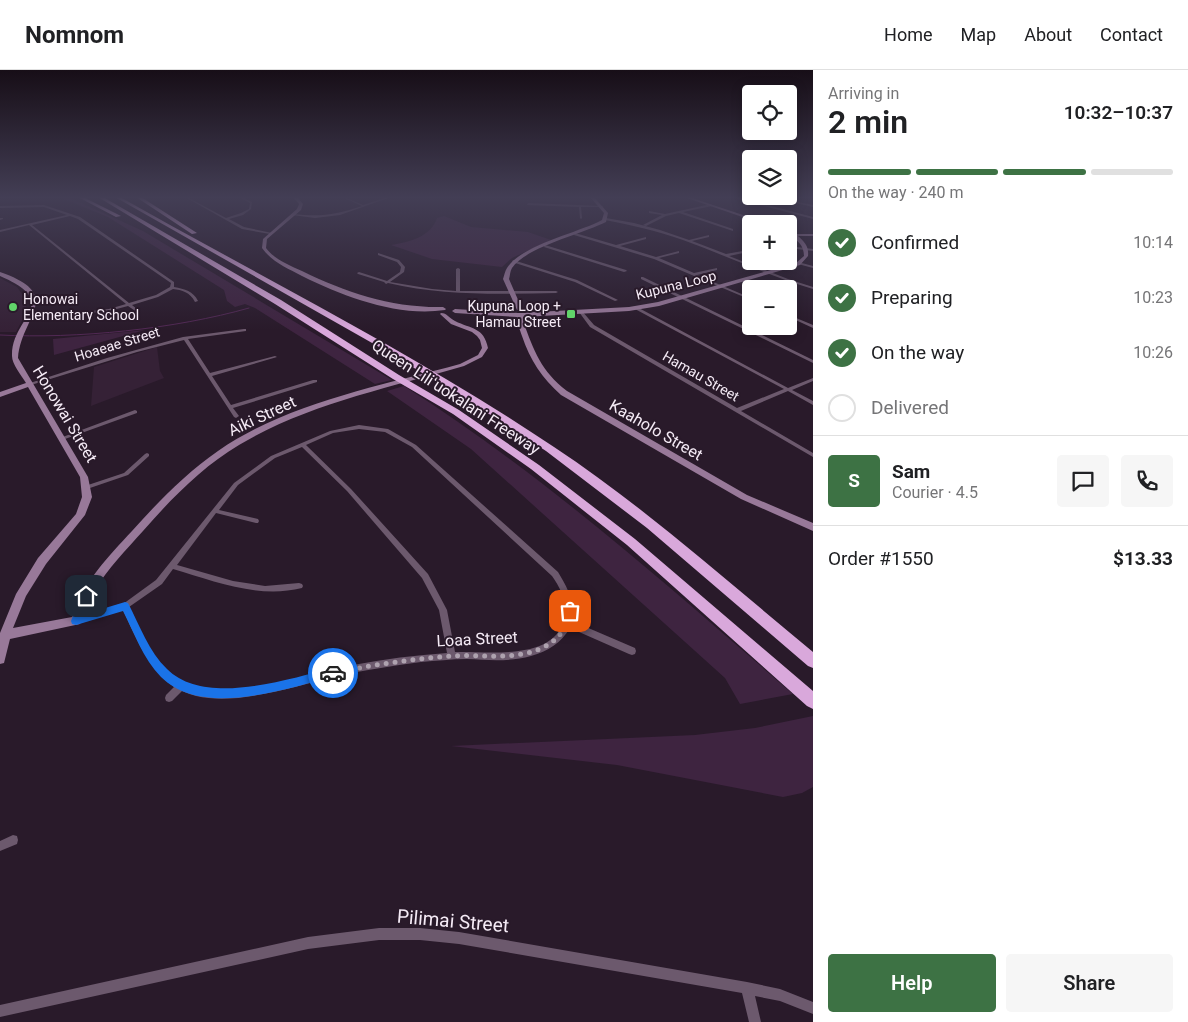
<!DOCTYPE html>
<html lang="en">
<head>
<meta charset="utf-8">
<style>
  body { margin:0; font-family:Roboto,sans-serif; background:#f6f6f6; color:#202124; height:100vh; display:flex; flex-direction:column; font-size:19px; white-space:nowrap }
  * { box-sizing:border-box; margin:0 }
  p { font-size:16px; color:#757577 }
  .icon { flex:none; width:28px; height:28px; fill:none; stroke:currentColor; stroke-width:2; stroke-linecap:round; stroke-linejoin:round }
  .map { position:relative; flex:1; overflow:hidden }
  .sheet { display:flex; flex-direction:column; background:#fff; width:375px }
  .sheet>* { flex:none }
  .buttons { position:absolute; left:742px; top:15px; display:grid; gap:10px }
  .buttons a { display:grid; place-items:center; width:55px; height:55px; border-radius:5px; background:#fff; box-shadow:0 2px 12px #0003; font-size:25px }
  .pin { position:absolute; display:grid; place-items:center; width:42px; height:42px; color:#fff; margin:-21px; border-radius:10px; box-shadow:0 2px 8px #0006 }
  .courier { position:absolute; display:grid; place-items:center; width:50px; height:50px; margin:-25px; border:4px solid #1a73e8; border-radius:50%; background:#fff; color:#222; box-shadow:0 1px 6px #0007 }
  .summary em { font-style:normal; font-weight:600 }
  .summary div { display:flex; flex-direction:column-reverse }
  .summary { display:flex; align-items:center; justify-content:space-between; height:85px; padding:0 15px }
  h1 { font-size:32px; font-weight:600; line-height:38px }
  .bar { display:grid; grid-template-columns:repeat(4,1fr); gap:8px 5px; align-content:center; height:60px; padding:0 15px }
  .bar i { height:6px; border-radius:4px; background:#e0e0e0 }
  .bar .on { background:#3d7244 }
  .bar p { grid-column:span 4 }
  .line { display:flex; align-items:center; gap:12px; padding:0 15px; border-top:1px solid #e0e0e0 }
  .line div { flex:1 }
  .round { display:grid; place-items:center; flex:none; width:52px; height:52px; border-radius:5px; background:#f6f6f6 }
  ol { padding:0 15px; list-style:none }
  li { display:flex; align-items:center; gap:15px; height:55px }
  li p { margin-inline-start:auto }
  li .icon { padding:5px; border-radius:50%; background:#3d7244; color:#fff; stroke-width:4 }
  li:last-child { color:#757577 }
  li i { width:28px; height:28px; border:2px solid #e0e0e0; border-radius:50% }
  .action { display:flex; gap:10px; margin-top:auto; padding:10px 15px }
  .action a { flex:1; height:58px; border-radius:5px; background:#3d7244; color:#fff; font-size:20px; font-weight:600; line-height:58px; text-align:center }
  .action a+a { background:#f6f6f6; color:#202124 }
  header { display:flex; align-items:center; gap:30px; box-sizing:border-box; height:70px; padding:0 25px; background:#fff; border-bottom:1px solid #e0e0e0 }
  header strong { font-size:24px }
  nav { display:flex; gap:28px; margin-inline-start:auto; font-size:18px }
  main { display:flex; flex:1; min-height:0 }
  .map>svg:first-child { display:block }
  .built { fill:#352136 }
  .green { fill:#3e2440 }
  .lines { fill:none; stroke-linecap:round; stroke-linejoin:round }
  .stream { stroke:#512954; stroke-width:1 }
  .street { fill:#6c596d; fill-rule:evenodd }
  .secondary { fill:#987999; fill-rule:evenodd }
  .highway { fill:#d9a8db; fill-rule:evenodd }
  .route { fill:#1a73e8 }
  .done { stroke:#aea2af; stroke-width:5; stroke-dasharray:0 9 }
  .poi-dot { fill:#61d46a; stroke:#291a2a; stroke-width:2 }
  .labels { text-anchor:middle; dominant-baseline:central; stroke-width:4; stroke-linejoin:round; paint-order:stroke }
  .far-street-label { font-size:14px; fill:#f5ebf6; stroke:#291a2a }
  .far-poi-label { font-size:14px; fill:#f5ebf6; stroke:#291a2a; text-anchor:start }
  .street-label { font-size:16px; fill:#f5ebf6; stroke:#291a2a }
  .near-street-label { font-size:19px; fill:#f5ebf6; stroke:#291a2a }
</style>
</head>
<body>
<header>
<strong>Nomnom</strong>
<nav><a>Home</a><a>Map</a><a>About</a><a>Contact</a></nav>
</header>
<main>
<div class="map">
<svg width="813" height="952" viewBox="0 0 813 952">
  <rect width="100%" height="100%" fill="#291a2a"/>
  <path class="built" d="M0,208l17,9 9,13v13l-10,19h-16z
    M157,277l3,24 4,7 -73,28 3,-39z"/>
  <path class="green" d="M59,127h9l75,34 249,149 -17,4 -120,-76 -10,-4 -10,3 -8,-6 -3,-11 -116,-73z
    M444,146l27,11 57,5 23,8 -39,18 -10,9 -70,-8 -41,-14c18,-3 40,-8 46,-27z
    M145,260l-91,25 -1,-16z
    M404,316c140,89 263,199 389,308l-53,10 -15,-26 -254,-229 -84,-58z
    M813,646v71l-11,6 -19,4 -166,-32 -166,-19 244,-11 60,-7z"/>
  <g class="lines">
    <path class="stream" d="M0,265c77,4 175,-6 249,-27"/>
    <path class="street" d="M185,127h2l39,21 15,-5 8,-4 1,-6 -11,-6h2l11,5 -1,7 -8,6 -14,4 15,8 28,6 -2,1 -28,-5z
      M342,127h2l19,8 25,-8h3l-51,18 -25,3 -23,-3 1,-1c28,3 42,1 69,-8z
      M738,127l75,20v2l-76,-20z
      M770,127h3l40,8v2z
      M528,133l74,3 1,1h-22l1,11 -1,1 -1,-1 -1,-11 -52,-2z
      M711,134l1,2 -29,6 50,17v2l-54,-18 -13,3 -20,10 -3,-1 19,-10 -13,-2v-2l16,3z
      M44,135l36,12 94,65v5c11,2 19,4 24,14l-3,1c-5,-10 -13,-12 -22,-13l-15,8 -26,8 6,5v2h-1l-9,-6 -19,5 -79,9v-2h1l78,-9 17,-5 -97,-79 -29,7v-2l67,-15 -23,-8 -44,1v-2zM70,146l8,3 93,64 -1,4 -14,8 -27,8 -97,-78z
      M0,148h3v1l-3,1z
      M606,148l28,5 26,7 29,10 20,-5v2l-17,4 34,13 22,-4v2l-19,4 59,23 25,8v2c-44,-13 -86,-33 -130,-49 -26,-9 -51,-15 -78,-20z
      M575,163l41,12 30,-8v2l-26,7 36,11 23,-6v2l-20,5 35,15 23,-5v2l-20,5 54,23v2l-97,-41 -80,-24z
      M747,165l4,1v2l-5,-1z
      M545,175l81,25 1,1 -3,1 -80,-25z
      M789,176l24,3v2l-24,-3z
      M378,183l21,7 6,7 -1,5 -14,10 42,7 24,2v-22l2,-1 2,1v22h96l2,1 -2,1c-57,1 -112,3 -168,-10l-2,1 -2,-2 -26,-8 -1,-1 2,-1 28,9 13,-9 1,-5 -4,-5 -19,-7z
      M513,190l64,20 41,20 -3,1 -40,-19 -63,-20z
      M798,192l15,4v2l-15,-4z
      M641,207h2l170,83v3l-172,-84z
      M789,229h2l1,1 -3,1z
      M635,237h2l151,81 25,-10v3l-21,9 21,11v4l-25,-14 -47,20 72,42v4l-223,-130 -11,-15 3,-1 12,14 143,83 47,-19 -149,-80z
      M789,245l24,10v3l-24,-11z
      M244,259h2v2l-58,8 22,34 65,-17 2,1 -65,19 19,29 82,-25h4v2l-84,26 6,8 -3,2 -2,-1 -50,-77 -47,12 -106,33 -4,-1 80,-26 76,-21z
      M135,340l2,1v2l-72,26 -2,1 -3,-2z
      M359,355l29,4 28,16 142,127c9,15 18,31 14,49l63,27 1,3 -1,3 -3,1 -3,-1 -59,-26c-9,15 -22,23 -39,28 -21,6 -43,4 -64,3 -16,0 -31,2 -46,3 -29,4 -58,8 -86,15 -41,9 -97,29 -139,19 -4,-1 -9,-3 -14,-5l-10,10 -3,1 -3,-1 -1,-3 1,-3 8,-8c-26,-19 -38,-49 -51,-77l-47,14 -3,-1 -1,-2 1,-2 50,-15 33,-24 78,-97 37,-27 59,-25zM359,359l26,3 27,15 140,129c10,14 17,30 11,47 -13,38 -77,28 -108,29l-8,-42 -19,-36 -77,-85 -45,-44 27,-12zM302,377l45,44 75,87 17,32 8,43c-31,2 -63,6 -94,12 -44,9 -134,40 -172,17 -27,-16 -39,-48 -52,-75l33,-23 11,-15c41,12 85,30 129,19l1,-2 -1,-2 -3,-1 -34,3 -32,-5 -56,-16 39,-52 40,10h2l1,-2 -1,-2 -39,-9 19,-25 37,-27z
      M147,383l2,1v2l-21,19 -41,14 -3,-2 1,-1 39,-13 21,-19z
      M13,765l4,1 1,4 -1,4 -17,7v-10z
      M379,858h41l39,4 288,50 33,7 33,13v12l-33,-13 -25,-5 6,26h-12l-7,-29 -283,-49 -39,-4h-41l-71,9 -308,68v-12l308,-68z"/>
    <path class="secondary" d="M293,127h4l6,7 -2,6 -34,29 -1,9c9,12 23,17 36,23 45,22 90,37 141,36l3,2 -1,1c-48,7 -100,-13 -143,-34 -15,-8 -30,-14 -40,-28l1,-9 34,-30 2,-5z
      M590,127h4l14,16 -2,9c-24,12 -80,25 -94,46 -2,3 -2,8 -3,11l13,30 -5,1 -14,-31c1,-3 2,-8 4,-11 14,-23 71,-35 95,-48l2,-7z
      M684,127h5l81,27h-7z
      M789,162l4,2h20v2h-15c7,6 11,11 10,20l-8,9 -141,41 -30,5 -106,6v4c11,30 18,50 44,70l180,104 66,28v8l-72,-32 -180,-104c-19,-17 -31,-35 -39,-59 -2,-6 -5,-13 -5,-19l-62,-4 -3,-2 3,-2 63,4 111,-6 29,-5 138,-39 8,-7c0,-11 -7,-16 -15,-21z
      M0,202c66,23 21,44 18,86l70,119 4,20 -7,18 -39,49 -20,32 -13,32 59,-11c11,-35 36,-60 60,-86 26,-29 54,-58 86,-80 69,-48 162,-65 242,-87l18,-9 4,-7 -2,-8 -3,-4 -5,-4 -21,-8 -11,-10 1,-1c6,0 8,5 14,8 16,8 29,6 33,27l-6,9 -18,9c-75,22 -157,38 -225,79 -37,22 -68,54 -96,86 -17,19 -35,37 -48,59 -7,11 -9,23 -15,34l-70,15 -6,24 -4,1v-31l16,-39 22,-36 38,-44 6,-17 -2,-20 -52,-90 -28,10v-5l26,-9c-5,-8 -14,-19 -14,-27 -1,-40 52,-52 -12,-80z"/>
    <path class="highway" d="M78,127h5l38,19 -5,1z
      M98,127h5l178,103 118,75 60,35 80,55 96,74 178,152v18l-6,-3 -180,-161 -96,-76 -78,-55 -60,-35 -118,-75z
      M115,127h5c145,82 296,157 434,250 92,61 174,135 259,205v16l-5,-2 -161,-138 -101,-77 -52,-34 -106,-65z
      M136,127h5l56,36 -5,1z"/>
  </g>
  <linearGradient id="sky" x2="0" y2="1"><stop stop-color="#170e17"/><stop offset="0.49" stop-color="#433e55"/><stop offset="1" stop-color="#433e55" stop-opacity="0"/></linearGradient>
  <rect width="813" height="260" fill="url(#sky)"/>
  <path class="route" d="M86,522l4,4 -8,19 43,-13 3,1c12,23 21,49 39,66 38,38 121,10 166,-1l5,5 -5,4c-50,12 -130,41 -172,0 -18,-18 -27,-45 -38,-66l-47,14 -4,-1 -1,-3 10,-25z"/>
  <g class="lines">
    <path class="done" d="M333,603c39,-8 78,-14 118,-17 29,-2 63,5 91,-8 17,-8 24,-19 28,-37"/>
  </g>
  <g class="poi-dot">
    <circle cx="13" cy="237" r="5"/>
    <rect x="566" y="239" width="10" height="10" rx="2.5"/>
  </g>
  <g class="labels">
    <g class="far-street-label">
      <text transform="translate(676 215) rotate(-14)">Kupuna Loop</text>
      <text transform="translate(117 274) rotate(-17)">Hoaeae Street</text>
      <text transform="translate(701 306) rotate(30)">Hamau Street</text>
    </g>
    <g class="far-poi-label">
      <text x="23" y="229">Honowai<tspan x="23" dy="16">Elementary School</tspan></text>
      <text x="561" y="236" text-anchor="end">Kupuna Loop +<tspan x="561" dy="16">Hamau Street</tspan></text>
    </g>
    <g class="street-label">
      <text transform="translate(456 327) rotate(33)">Queen Liliʻuokalani Freeway</text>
      <text transform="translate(65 344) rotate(59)">Honowai Street</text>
      <text transform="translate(262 346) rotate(-25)">Aiki Street</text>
      <text transform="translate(656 360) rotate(30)">Kaaholo Street</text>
      <text transform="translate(477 569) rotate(-3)">Loaa Street</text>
    </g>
    <g class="near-street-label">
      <text transform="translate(453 851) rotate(5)">Pilimai Street</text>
    </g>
  </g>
</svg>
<div class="buttons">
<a><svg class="icon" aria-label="locate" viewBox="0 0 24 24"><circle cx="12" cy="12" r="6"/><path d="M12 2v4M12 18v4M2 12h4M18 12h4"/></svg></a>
<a><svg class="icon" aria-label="layers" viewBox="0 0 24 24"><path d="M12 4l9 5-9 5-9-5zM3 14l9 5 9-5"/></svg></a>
<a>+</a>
<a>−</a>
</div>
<div class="pin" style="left:570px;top:541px;background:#ea580c"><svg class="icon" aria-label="bag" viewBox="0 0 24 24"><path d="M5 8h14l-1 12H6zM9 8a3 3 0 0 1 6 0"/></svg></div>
<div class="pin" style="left:86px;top:526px;background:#1f2937"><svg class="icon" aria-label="home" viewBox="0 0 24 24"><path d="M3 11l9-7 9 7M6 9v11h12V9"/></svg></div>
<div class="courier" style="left:333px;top:603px"><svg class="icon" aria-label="car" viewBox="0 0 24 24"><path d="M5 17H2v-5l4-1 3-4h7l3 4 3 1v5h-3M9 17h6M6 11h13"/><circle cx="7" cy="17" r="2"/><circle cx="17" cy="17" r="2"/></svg></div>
</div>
<section class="sheet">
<div class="summary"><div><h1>2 min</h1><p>Arriving in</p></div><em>10:32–10:37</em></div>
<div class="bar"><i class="on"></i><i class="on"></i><i class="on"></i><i></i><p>On the way · 240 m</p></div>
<ol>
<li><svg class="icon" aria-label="check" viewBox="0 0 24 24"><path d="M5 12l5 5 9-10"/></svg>Confirmed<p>10:14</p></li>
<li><svg class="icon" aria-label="check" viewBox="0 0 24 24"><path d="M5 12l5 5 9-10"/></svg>Preparing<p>10:23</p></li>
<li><svg class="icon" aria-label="check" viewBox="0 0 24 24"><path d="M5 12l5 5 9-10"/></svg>On the way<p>10:26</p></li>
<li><i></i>Delivered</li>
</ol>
<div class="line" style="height:90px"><b class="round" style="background:#3d7244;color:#fff">S</b><div><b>Sam</b><p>Courier · 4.5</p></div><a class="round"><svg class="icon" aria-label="chat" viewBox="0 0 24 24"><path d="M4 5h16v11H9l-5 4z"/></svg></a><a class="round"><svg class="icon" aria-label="phone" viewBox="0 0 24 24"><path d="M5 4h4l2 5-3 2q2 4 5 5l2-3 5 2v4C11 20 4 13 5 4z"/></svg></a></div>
<div class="line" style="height:65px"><div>Order #1550</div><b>$13.33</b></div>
<div class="action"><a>Help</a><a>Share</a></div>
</section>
</main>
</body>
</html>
